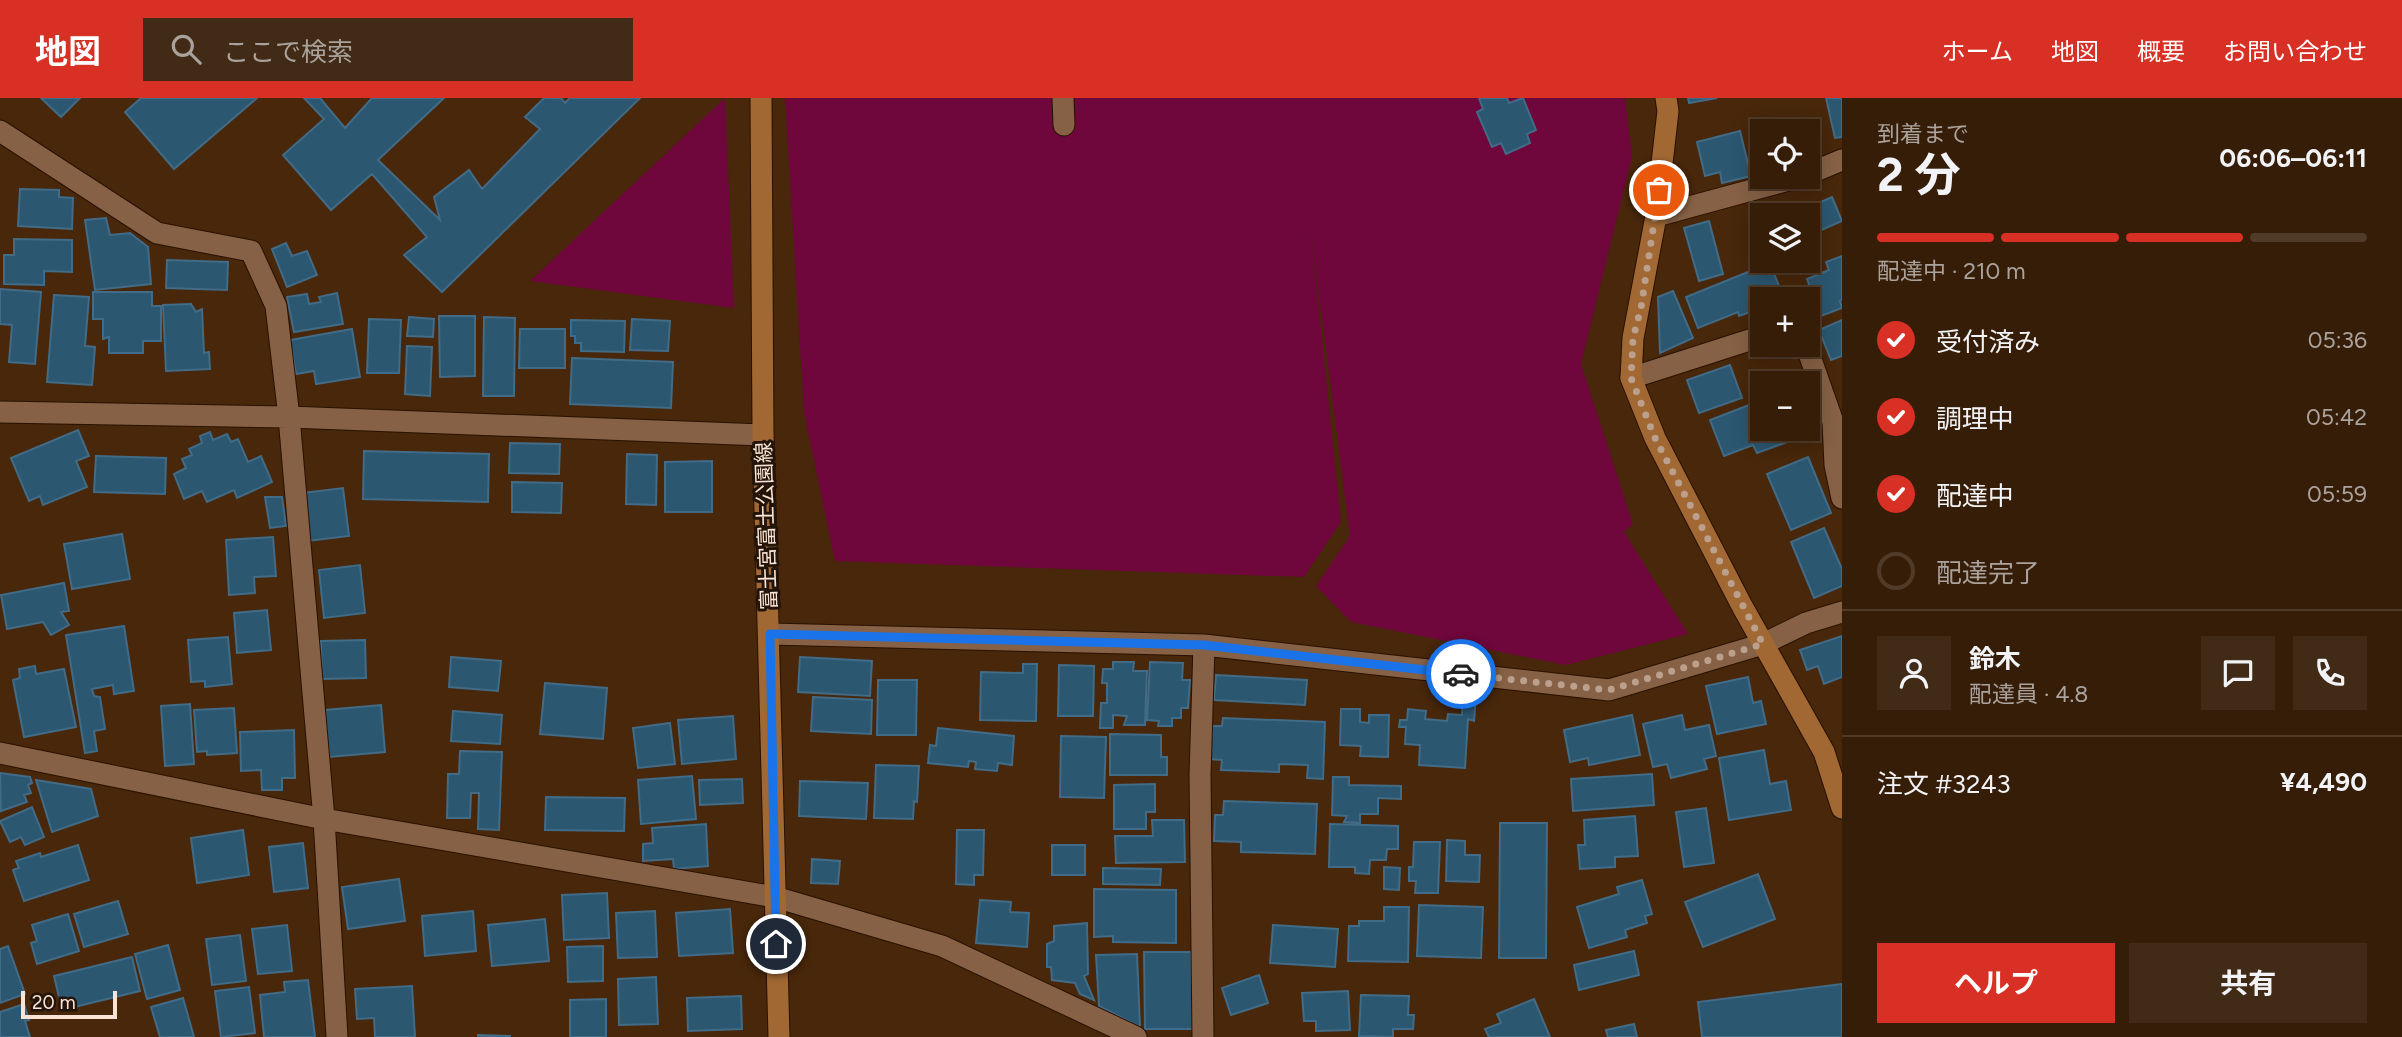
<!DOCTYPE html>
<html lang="ja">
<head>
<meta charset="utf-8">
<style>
  body { margin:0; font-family:Figtree,"Noto Sans JP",sans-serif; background:#412a16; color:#f1f3f6; height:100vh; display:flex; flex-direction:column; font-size:26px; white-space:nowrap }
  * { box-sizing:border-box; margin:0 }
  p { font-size:23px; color:#aaa29c }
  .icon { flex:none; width:38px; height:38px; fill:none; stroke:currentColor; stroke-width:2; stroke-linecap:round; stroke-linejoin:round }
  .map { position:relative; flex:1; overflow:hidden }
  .drawer { display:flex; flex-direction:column; background:#361d08; width:560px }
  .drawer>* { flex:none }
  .buttons { position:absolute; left:1750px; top:21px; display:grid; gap:14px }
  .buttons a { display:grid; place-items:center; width:70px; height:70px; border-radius:0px; background:#361d08; box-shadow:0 4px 18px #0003,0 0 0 2px #503b29; font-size:35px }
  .scale { position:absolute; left:21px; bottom:18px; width:96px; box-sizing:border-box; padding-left:7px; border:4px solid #f9e3d4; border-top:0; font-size:19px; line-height:24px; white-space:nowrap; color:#f9e3d4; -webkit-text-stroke:5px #231409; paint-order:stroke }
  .pin { position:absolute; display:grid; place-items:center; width:60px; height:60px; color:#fff; margin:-30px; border:4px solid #fff; border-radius:50%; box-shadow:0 2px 7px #0007 }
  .courier { position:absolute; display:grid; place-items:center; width:70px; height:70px; margin:-35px; border:5px solid #1a73e8; border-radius:50%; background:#fff; color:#222; box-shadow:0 2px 9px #0007 }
  .head em { font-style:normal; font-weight:700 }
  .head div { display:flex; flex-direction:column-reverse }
  .head { display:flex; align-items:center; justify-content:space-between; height:119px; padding:0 35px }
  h1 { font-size:46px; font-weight:700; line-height:52px }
  .bar { display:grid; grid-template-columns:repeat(4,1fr); gap:10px 7px; align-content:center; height:84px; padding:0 35px }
  .bar i { height:9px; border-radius:5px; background:#503b29 }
  .bar .current { background:#d93025 }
  .bar p { grid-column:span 4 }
  .line { display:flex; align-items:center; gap:18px; padding:0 35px; border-top:2px solid #503b29 }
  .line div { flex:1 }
  .round { display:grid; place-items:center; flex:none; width:74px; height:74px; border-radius:0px; background:#412a16 }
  ol { padding:0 35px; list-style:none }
  li { display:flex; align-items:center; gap:21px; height:77px }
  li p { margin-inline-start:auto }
  li .icon { padding:7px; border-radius:50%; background:#d93025; color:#fff; stroke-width:4 }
  li:last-child { color:#aaa29c }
  li i { width:38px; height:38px; border:4px solid #503b29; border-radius:50% }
  .action { display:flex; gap:14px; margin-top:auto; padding:14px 35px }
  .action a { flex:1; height:80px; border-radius:0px; background:#d93025; color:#fff; font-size:28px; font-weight:700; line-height:80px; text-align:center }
  .action a+a { background:#412a16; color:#f1f3f6 }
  header { display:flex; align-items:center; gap:42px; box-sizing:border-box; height:98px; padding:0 35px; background:#d93025; color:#fff }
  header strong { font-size:33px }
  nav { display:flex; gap:38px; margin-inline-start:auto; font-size:24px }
  .search { width:490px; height:63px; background:#412a16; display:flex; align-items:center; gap:18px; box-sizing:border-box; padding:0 24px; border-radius:0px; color:#aaa29c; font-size:26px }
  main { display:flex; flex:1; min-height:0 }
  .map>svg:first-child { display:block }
  .green { fill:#6f073c }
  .building { fill:#2c5771; stroke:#416b86; stroke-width:2 }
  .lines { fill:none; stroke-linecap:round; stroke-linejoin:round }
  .street-casing { stroke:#291100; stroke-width:23 }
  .secondary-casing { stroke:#291100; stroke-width:23 }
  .street { stroke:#876145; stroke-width:21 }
  .secondary { stroke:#a16834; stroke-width:21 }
  .done { stroke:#bba18d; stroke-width:7; stroke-dasharray:0 12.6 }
  .route { stroke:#1a73e8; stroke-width:9 }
  .labels { text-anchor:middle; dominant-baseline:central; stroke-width:6; stroke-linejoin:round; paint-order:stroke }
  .street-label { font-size:21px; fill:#f9e3d4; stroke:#231409 }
</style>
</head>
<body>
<header>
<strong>地図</strong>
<div class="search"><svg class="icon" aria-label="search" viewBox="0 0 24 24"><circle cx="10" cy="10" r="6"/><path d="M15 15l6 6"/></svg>ここで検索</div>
<nav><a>ホーム</a><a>地図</a><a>概要</a><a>お問い合わせ</a></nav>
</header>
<main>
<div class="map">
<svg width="1842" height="939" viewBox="0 0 1842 939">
  <rect width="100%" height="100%" fill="#48270a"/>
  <path class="green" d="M725,0l9,210 -204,-27z
    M785,0h840l7,59 -51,207 52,160 -9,8 64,102 -122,31 -215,-43 -35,-36 34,-50 -39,-304 30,290 -37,55 -469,-16 -31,-149z"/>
  <path class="building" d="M41,0h39l-19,19z
    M141,0h116l-83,71 -49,-57z
    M304,0h16l25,30 27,-30h72l-66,62 62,60 -6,-23 35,-27 13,19 58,-60 -15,-12 19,-19h17l4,5 5,-5h70l-198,194 -38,-37 23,-18 -55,-63 -41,36 -48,-55 41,-36z
    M1479,0h28l2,5 14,-5 13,32 -9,4 3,9 -24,11 -5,-11 -9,4 -15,-35 6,-3z
    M1688,0h29l-28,5z
    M1826,0h16v39l-7,1z
    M1740,33l11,45 -29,7 -2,-11 -15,4 -8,-34z
    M20,91l39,1v7l14,1 -1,31 -54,-3z
    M1832,99l10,24 -34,15v-21h-17z
    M106,120l4,17 20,-2 18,14 3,37 -56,6 -10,-70z
    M1709,123l14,53 -24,7 -15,-53z
    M14,141l58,1v32l-28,-1v14l-40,-1v-29h10z
    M286,145l6,13 15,-5 10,24 -30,12 -15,-38z
    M1842,158v44l-2,1 2,7 -21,8 -14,-37 22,-9 -3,-8z
    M167,162l61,2 -1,28 -61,-2z
    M1770,165l14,36h-22v13l-11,4 -1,-4 -11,4 -1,-4 -40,16 -12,-31z
    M0,191l41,3 -6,72 -26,-2 3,-37 -12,-1z
    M1673,193l20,47 -33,15 -2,-56z
    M93,194h59v14h9v35h-18v12h-34v-16l-6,2v-20h-10z
    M337,195l6,31 -49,8 -7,-35 20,-3 2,10 12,-2 -2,-5z
    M54,197l35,2 -4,49 10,1 -3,38 -45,-3z
    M191,206l5,8 6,-3 2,44 5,-1 1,17 -44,2 -3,-66z
    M439,218h36v60l-35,1z
    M409,219l25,2 -1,18 -26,-1z
    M484,219l31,1 -1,78h-31z
    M369,221l32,1 -2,53h-32z
    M632,221l38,2 -2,30 -38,-1z
    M571,222l54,1 -1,31 -43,-1v-8h-6v-7h-4z
    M1842,222v36l-11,4 -12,-30z
    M352,231l8,48 -44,7 -2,-13 -18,3 -6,-34z
    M520,231h45v39h-46z
    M407,248l25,1 -2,49 -25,-2z
    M572,260l101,4 -2,46 -101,-4z
    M1730,267l12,33 -43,15 -12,-33z
    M1762,302v29h23l5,12 -33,12 -4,-8 -29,11 -14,-36z
    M78,332l11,26 -13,5 11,26 -44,18 -3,-9 -11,5 -18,-43z
    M210,334l3,8 14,-6 4,8 7,-3 10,23 13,-6 11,26 -35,16 -3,-8 -27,12 -5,-11 -18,8 -10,-25 12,-6 -4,-9 10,-4 -3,-6 13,-6 -2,-7z
    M510,345l50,1 -1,30 -50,-1z
    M364,353l125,3 -1,48 -125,-3z
    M627,356l30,1 -1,50 -30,-1z
    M96,358l70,2 -1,36 -71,-2z
    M1808,359l23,56 -40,17 -24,-56z
    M712,363v51h-47v-50z
    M512,384l50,1 -1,30 -49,-1z
    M343,390l6,48 -41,5 -6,-48z
    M265,399h17l4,29 -16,2z
    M1824,430l18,41v17l-28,12 -23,-56z
    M122,436l8,45 -58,10 -8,-45z
    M273,439l3,39 -22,1 1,16 -26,2 -3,-55z
    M360,467l5,48 -41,5 -5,-48z
    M64,485l5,28 -8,1 8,13 -18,10 -8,-13 -36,7 -6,-34z
    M267,512l4,40 -34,3 -3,-40z
    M124,528l10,65 -20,3 -1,-9 -21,4 2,7 6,1 5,32 -11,2 3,20 -12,2 -19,-118z
    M1842,538v41l-18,7 -6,-18 -11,4 -7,-20z
    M228,539l4,47 -27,3v-6l-14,1 -3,-42z
    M365,542l1,38 -44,1 -1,-38z
    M451,559l50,4 -3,30 -49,-4z
    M800,559l72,4 -2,35 -72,-4z
    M1113,564h21l-1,9h14l-2,54h-21l3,-9 -14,-1v13h-13l1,-25h6v-20h-5l1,-14h10z
    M1150,564l33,1 -1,17h8l-2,28h-7v10h-9v8h-14l1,-5 -12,-1z
    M1023,566h14l-1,57 -56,-1 1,-48 42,1z
    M1059,567l35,1 -1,50h-35z
    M35,568l1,8 28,-5 12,58 -52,10 -11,-57 7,-2 -1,-9z
    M1216,577l91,5 -2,25 -91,-5z
    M1748,579l5,26 8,-2 5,23 -49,10 -11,-48z
    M878,582h39l-1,55h-39z
    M545,585l62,5 -4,51 -63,-5z
    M1463,597l13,1 -2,25 -6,-2 -3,49 -46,-3 1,-20 -15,-1 1,-17h-7l1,-7h7l1,-11 18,2 -1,8 22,2 1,-7 14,1z
    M813,599l59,3 -1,34 -60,-3z
    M190,606l4,60 -29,2 -4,-60z
    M381,607l4,47 -56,5 -4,-47z
    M234,610l3,45 -30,2v-4l-10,1 -3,-42z
    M1341,611h19v13l9,1v-8h20l-1,42 -28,-1 1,-10 -21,-1z
    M453,613l49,4 -2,29 -49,-3z
    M1632,617l8,40 -51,10 -1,-7 -18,4 -6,-32z
    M1682,617l3,15 24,-5 7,31 -12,3 3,10 -36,9 -4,-14 -14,3 -10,-43z
    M733,618l3,43 -54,5 -4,-44z
    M1223,620l102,4 -2,57 -16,-1 1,-13 -29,-1v8l-58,-2 1,-10 -12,-1 2,-33h10z
    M670,625l5,41 -37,4 -5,-40z
    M938,630l76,8 -2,29 -14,-2 -1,8 -22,-2 1,-7 -7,-1 -1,6 -40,-4 2,-18 6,1z
    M294,632l1,48h-13v12h-20l-1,-20 -20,1 -1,-39z
    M1110,636l51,1v22h6v18h-57z
    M1061,638l45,1 -2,61 -44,-1z
    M1764,652l6,34 16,-3 5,29 -62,10 -10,-62z
    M460,653l42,1 -3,78 -21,-1 1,-36h-8l-1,25h-23l1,-44h11z
    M876,667l43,1 -2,36 -3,-1 -1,18 -39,-1z
    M0,675l30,4 2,6 -4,2 3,8 -7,2 3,7 -26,9z
    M1652,676l2,31 -81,6 -2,-32z
    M692,678l4,43 -55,5 -3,-44z
    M1333,679h16v8l52,1v13l-23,-1v16h-18v9l-16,-1 3,-6 -15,-1z
    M742,681l1,24 -43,2 -1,-25z
    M36,682l55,9 7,27 -46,16z
    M800,683l68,2 -2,36 -67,-3z
    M1155,686v28h-9v17h-32v-44z
    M546,699l79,1 -1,33 -79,-1z
    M1224,703l93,3 -2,50 -74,-2v-10l-27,-1 1,-26h8z
    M32,709l12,30 -19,8 -4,-8 -11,5 -10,-21z
    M1706,710l8,55 -30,4 -8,-55z
    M1635,718l3,40 -23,1v10l-35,2 -2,-24h7l-1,-25z
    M1152,722h32l1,42 -69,1 -1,-27h38z
    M1500,725h47l-1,135h-47z
    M706,726l2,42 -34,3 -1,-10 -30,2v-17l10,-1 -1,-15z
    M1330,726l68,2v23h-11l-1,11h-16l-1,14 -14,-1v-6h-26z
    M243,732l6,45 -52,8 -6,-45z
    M957,732h27l-1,45h-9v10l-18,-1z
    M1447,742l18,1v14h15l-1,27 -33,-1z
    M1414,744h26l-2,51h-23l1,-12h-7v-14h4z
    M303,745l5,45 -34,4 -5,-45z
    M78,747l11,35 -65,21 -11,-31 6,-2 -3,-7 24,-8 1,4z
    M1052,747h33v30h-33z
    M812,761l28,2 -2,23 -27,-1z
    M1384,769l16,1 -1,22 -15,-1z
    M1103,770l58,1 -1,16 -57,-1z
    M1758,776l17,45 -72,28 -18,-45z
    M399,781l6,42 -57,8 -6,-42z
    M1642,782l10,34 -7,2 2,7 -22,7 2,7 -38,11 -12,-41 42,-13 -2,-7z
    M1094,791l82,1v53l-63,-1v-6l-19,1z
    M607,795l2,45 -45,2 -2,-45z
    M980,802l31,2 -1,10 19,1 -2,34 -51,-4z
    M118,803l10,33 -44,13 -10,-33z
    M1419,807l64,2 -2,51 -64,-2z
    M1384,809h25l-1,55 -60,-1 1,-35h10v-5h25z
    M730,811l3,44 -54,3 -3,-43z
    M473,813l3,40 -51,5 -3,-40z
    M655,813l2,46 -39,1 -2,-45z
    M68,816l11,37 -42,13 -6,-21 6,-2 -5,-16z
    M545,821l4,42 -57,5 -4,-41z
    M1087,825l1,51 -4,2 10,24 -14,-6 -5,-11 -23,-3 -1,-13h-4v-23l7,-3v-15z
    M287,827l5,46 -34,3 -6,-45z
    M1273,827l65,4 -3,38 -65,-4z
    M240,837l6,46 -34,4 -6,-46z
    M168,847l12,45 -33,9 -12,-45z
    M8,848l17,48 -25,9v-54z
    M603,848v35l-35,1 -1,-35z
    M1634,853l5,24 -60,15 -5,-25z
    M1144,854h47l2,77h-48z
    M1137,856l3,73 -41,-21 -3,-51z
    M132,859l8,34 -78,19 -8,-34z
    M1259,877l9,28 -37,12 -9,-27z
    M656,879l2,47 -39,1 -1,-46z
    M308,882l7,57h-51l-4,-42 25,-3 -1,-10z
    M1842,886v53h-140l-4,-35z
    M412,888l3,51h-40l-1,-19 -17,1 -2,-30z
    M249,889l6,46 -34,4 -6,-46z
    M1348,893l2,39 -34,1v-10h-12l-2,-28z
    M1361,897l48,1 -1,19h6l-1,14h-20v8l-34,-1z
    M741,898l1,33 -54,2 -1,-33z
    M183,900l11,39h-34l-9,-30z
    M606,901v38h-36v-37z
    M1534,901l16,38h-61l-4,-8 16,-6 -4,-9z
    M24,906l5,16 -4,1 5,16h-30v-25z
    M1634,926l3,13h-29l-2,-7z
    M478,937l32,1v1h-32z"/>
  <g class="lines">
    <defs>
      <path id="street" d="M1063,0l1,27
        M0,33l157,102 94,18 25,55 13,111 35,402 13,218
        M1808,76l34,-14
        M1656,118l144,-39
        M1806,247l27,77 2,43 7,33
        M1631,280l131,-42
        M0,314l289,5 474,18
        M770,536l434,11 405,45 154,-46 43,-21 36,-11
        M0,655l324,66 451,78 167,49 194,91
        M1203,939l-3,-262 4,-130"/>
      <path id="secondary" d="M761,0l2,337 16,602
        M1666,0l2,13 -12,105 -23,122 -2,40 24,60 87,168 82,146 18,56"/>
    </defs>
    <use href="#street" class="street-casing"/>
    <use href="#secondary" class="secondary-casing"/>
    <use href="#street" class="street"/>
    <use href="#secondary" class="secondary"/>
  </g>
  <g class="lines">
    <path class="done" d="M1461,576l148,16 154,-46 -108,-206 -24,-60 2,-40 8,-30 18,-118"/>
    <path class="route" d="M776,846l-6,-310 434,11 257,29"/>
  </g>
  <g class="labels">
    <g class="street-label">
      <text transform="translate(766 428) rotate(-92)">富士宮富士公園線</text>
    </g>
  </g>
</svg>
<div class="buttons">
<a><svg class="icon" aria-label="locate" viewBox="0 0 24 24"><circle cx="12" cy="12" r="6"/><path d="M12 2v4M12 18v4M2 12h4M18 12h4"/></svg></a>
<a><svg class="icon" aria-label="layers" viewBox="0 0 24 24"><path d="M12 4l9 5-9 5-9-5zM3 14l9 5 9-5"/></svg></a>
<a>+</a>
<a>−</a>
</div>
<div class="scale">20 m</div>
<div class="pin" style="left:1659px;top:92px;background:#ea580c"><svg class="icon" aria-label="bag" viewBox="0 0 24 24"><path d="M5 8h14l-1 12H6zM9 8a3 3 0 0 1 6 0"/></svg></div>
<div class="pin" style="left:776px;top:846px;background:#1f2937"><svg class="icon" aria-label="home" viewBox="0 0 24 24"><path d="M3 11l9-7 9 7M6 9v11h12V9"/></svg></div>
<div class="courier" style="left:1461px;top:576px"><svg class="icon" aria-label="car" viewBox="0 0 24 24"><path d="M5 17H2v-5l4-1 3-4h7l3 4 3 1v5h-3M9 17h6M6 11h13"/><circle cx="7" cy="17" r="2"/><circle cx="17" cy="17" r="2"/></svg></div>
</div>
<section class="drawer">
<div class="head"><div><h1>2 分</h1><p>到着まで</p></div><em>06:06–06:11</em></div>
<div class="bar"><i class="current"></i><i class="current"></i><i class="current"></i><i></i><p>配達中 · 210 m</p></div>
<ol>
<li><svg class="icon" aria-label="check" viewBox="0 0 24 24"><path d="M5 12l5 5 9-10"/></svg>受付済み<p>05:36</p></li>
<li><svg class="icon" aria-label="check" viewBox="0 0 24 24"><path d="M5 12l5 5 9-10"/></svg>調理中<p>05:42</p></li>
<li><svg class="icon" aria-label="check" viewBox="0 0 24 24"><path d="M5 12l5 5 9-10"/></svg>配達中<p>05:59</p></li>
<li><i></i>配達完了</li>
</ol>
<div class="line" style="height:126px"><a class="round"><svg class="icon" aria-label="person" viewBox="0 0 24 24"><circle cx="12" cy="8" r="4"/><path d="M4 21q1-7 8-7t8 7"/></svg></a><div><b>鈴木</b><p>配達員 · 4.8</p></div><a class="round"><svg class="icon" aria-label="chat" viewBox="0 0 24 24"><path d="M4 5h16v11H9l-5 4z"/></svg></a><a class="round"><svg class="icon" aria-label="phone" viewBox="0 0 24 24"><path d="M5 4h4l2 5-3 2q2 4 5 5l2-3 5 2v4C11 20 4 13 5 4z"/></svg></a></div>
<div class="line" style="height:91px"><div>注文 #3243</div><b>¥4,490</b></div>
<div class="action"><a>ヘルプ</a><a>共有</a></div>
</section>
</main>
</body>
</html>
